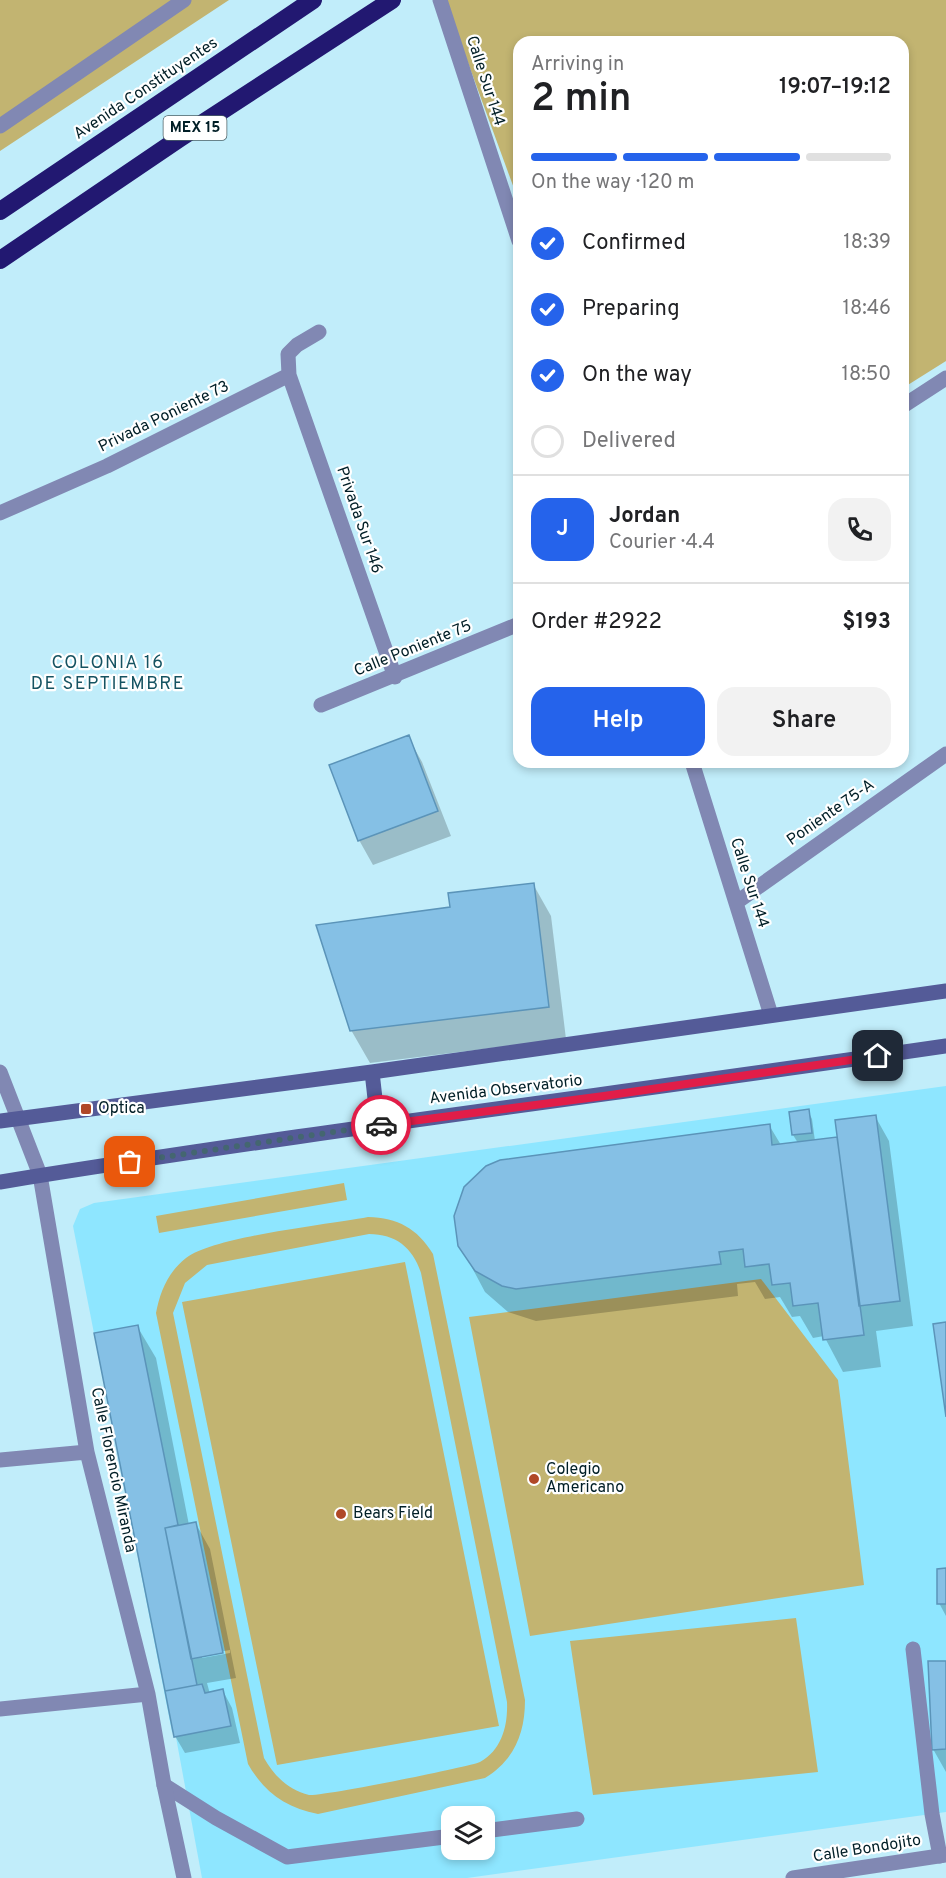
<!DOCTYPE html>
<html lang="en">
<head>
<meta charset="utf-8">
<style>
  body { margin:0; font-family:Overpass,sans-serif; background:#f2f2f2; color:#202124; height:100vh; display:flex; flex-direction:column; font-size:22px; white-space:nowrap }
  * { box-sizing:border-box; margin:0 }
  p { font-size:20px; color:#757577 }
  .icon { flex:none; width:33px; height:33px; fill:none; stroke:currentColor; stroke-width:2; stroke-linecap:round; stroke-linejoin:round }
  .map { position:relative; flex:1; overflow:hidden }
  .sheet { position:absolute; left:513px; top:36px; width:396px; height:732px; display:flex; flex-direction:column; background:#fff; border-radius:18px; box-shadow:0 3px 9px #0003 }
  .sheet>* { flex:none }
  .buttons { position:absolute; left:441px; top:1806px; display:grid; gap:12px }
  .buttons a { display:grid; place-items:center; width:54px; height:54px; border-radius:12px; background:#fff; box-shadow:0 3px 9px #0003; font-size:30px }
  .pin { position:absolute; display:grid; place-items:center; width:51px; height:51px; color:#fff; margin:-26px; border-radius:12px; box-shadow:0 3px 9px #0006 }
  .courier { position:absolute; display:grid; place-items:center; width:60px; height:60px; margin:-30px; border:4px solid #e11d48; border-radius:50%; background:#fff; color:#222; box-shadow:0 2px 8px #0007 }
  .head em { font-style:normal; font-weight:600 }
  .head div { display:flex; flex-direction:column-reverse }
  .head { display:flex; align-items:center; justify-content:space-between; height:102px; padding:0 18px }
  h1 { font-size:39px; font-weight:600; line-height:45px }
  .bar { display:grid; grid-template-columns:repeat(4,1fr); gap:9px 6px; align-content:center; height:72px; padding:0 18px }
  .bar i { height:8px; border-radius:4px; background:#e0e0e0 }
  .bar .on { background:#2563eb }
  .bar p { grid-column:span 4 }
  .line { display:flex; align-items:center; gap:15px; padding:0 18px; border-top:2px solid #e0e0e0 }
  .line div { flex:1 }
  .round { display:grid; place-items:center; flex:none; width:63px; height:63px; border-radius:18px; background:#f2f2f2 }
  ol { padding:0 18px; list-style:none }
  li { display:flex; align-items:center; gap:18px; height:66px }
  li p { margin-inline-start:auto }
  li .icon { padding:6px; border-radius:50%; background:#2563eb; color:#fff; stroke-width:4 }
  li:last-child { color:#757577 }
  li i { width:33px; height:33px; border:3px solid #e0e0e0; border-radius:50% }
  .cta { display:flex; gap:12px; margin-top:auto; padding:12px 18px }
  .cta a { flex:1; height:69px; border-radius:18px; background:#2563eb; color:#fff; font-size:24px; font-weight:600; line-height:69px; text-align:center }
  .cta a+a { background:#f2f2f2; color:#202124 }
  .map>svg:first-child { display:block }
  .built { fill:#8ee6ff; fill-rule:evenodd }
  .green { fill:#c2b471; fill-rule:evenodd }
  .shadow { fill:#0003; fill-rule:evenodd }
  .building { fill:#85c0e5; stroke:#5b94b9; stroke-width:1.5 }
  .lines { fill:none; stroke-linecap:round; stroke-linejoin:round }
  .lane { stroke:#8188b3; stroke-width:15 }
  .street { stroke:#8188b3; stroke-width:15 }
  .secondary { stroke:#545b98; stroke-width:15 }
  .highway { stroke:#221871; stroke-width:18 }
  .done { stroke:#446670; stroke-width:6; stroke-dasharray:0 10.8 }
  .route { stroke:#e11d48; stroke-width:8 }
  .poi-dot { fill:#b04827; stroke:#fff; stroke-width:2 }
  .labels { text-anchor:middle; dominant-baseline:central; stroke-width:4.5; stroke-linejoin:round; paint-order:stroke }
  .shield { fill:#fff; stroke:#4c6267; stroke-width:1.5 }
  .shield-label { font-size:15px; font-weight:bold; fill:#001e26 }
  .street-label { font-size:16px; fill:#001e26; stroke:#fff }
  .poi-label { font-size:16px; fill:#001e26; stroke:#fff; text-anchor:start }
  .neighbourhood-label { font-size:18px; letter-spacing:1.5px; fill:#155362; stroke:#fff }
</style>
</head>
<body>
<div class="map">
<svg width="946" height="1878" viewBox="0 0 946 1878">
  <rect width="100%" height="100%" fill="#c1edfa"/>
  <path class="built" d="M946,1086v726l-479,66h-265l-27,-146h-3l-99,-506 7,-17 14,-6zM452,1816h32v34h-32z"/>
  <path class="green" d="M0,0h229l-229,151z
    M445,0h501v361l-43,27v-346h-384v160z
    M344,1183l3,17 -188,33 -3,-17z
    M368,1217c30,1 49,11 65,37l92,446c0,34 -11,60 -40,78l-167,36c-32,-6 -54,-22 -70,-50l-92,-451c4,-21 12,-41 30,-55 30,-22 140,-33 182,-41zM369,1234c27,0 44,14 52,39l86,429c1,23 -5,48 -27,60 -11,5 -161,35 -171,33 -20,-5 -35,-19 -45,-37l-91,-445 12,-30 22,-18z
    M405,1262l94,464 -222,39 -95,-463z
    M761,1279l77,101 26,205 -334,51 -61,-319z
    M796,1618l22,154 -225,23 -23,-154z"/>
  <path class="shadow" d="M408,737l14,25 29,74 -78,29 -14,-25z
    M533,884l18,32 15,123 -196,24 -19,-33 100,-121z
    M808,1111l4,8 3,22 24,-3 36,-22 14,25 24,185 -37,5 5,36 -38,5 -19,-36 -11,2 -13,-22 -8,1 -12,-20 -15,2 -10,-17 -18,2 1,12 -202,25 -28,-9 -23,-20 -25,-47 27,-78 28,-9 254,-33 12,20 17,-2 -5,-8z
    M137,1326l19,32 33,167 7,-1 14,25 26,129 -29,5 3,11 13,-3 9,17 8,35 -55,10 -10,-17zM230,1650v3l-28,5v-3z
    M946,1570v46l-7,-13z
    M946,1662v110l-13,-23z"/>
  <path class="building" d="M409,735l29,76 -80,30 -29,-76z
    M534,883l15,124 -199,24 -34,-106 134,-18 -2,-14z
    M809,1109l3,24 -20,2 -3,-23z
    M876,1115l24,186 -41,5 -24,-186z
    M770,1124l2,21 65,-8 27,198 -41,5 -5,-37 -25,3 -3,-23 -18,2 -3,-21 -24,3 -2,-18 -24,3 2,12 -205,25 -14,-3 -27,-15 -17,-25 -4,-30 10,-29 22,-21 14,-6z
    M946,1322v95l-13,-93z
    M138,1325l40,200 -13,3 32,157 -32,6 -71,-358z
    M196,1522l27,131 -32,6 -26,-131z
    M946,1568v36h-9v-35z
    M928,1661h18v88l-14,1z
    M202,1684l3,9 18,-4 8,37 -57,11 -9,-46z"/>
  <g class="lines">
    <path class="lane" d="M0,126l184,-126
      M913,1649l19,165 8,42
      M164,1785l52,33 71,39 165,-21
      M484,1831l93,-12"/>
    <path class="street" d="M440,0l79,241
      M289,375l106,302
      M903,406l43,-28
      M0,513l107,-47 182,-91 -1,-21 9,-9 22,-13
      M321,705l198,-81
      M692,762l79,253
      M737,902l209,-148
      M0,1072l40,103 47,277 61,242 16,91 20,93
      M0,1460l87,-8
      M0,1709l148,-15
      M793,1878l153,-23"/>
    <path class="secondary" d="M372,1072l6,53
      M0,1121l372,-49 574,-81
      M0,1182c314,-51 631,-90 946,-136"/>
    <path class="highway" d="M0,211l313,-211
      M0,260l180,-122 212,-138"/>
  </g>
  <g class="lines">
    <path class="done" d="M130,1162l251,-37"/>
    <path class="route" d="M381,1125l223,-29 274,-40"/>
  </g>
  <g class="poi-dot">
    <rect x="80" y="1103" width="12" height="12" rx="3"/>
    <circle cx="534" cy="1479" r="6"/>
    <circle cx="341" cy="1514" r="6"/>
  </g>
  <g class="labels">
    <rect class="shield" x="163.5" y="116" width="63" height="24" rx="4.5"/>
    <g class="shield-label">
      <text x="195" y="128">MEX 15</text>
    </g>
    <g class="street-label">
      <text transform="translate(485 81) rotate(72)">Calle Sur 144</text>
      <text transform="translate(146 89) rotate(-34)">Avenida Constituyentes</text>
      <text transform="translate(164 417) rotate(-26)">Privada Poniente 73</text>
      <text transform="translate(359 520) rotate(71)">Privada Sur 146</text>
      <text transform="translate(413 649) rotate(-22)">Calle Poniente 75</text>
      <text transform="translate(831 813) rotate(-35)">Poniente 75-A</text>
      <text transform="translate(749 883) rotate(72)">Calle Sur 144</text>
      <text transform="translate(506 1090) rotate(-7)">Avenida Observatorio</text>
      <text transform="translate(113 1470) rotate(78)">Calle Florencio Miranda</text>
      <text transform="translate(867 1849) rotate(-9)">Calle Bondojito</text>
    </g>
    <g class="poi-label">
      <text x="98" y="1109">Optica</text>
      <text x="546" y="1470">Colegio<tspan x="546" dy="18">Americano</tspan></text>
      <text x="353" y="1514">Bears Field</text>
    </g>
    <g class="neighbourhood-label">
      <text x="108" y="663">COLONIA 16<tspan x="108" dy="21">DE SEPTIEMBRE</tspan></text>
    </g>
  </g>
</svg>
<div class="buttons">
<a><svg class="icon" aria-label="layers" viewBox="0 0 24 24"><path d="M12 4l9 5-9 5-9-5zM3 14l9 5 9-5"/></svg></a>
</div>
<div class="pin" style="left:130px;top:1162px;background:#ea580c"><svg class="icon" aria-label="bag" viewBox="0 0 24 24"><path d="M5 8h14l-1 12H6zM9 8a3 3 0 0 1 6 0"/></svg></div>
<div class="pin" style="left:878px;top:1056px;background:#1f2937"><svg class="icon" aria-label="home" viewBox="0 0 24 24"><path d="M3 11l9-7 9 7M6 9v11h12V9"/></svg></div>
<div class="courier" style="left:381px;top:1125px"><svg class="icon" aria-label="car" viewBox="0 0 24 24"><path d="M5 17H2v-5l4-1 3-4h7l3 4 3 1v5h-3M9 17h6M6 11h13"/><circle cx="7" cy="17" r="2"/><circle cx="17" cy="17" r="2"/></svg></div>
<section class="sheet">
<div class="head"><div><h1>2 min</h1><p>Arriving in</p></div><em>19:07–19:12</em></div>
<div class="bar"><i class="on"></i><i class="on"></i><i class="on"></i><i></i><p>On the way · 120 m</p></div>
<ol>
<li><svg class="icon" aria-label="check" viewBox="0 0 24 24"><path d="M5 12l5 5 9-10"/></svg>Confirmed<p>18:39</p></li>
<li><svg class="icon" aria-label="check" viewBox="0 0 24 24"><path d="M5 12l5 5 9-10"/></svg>Preparing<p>18:46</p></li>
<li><svg class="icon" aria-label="check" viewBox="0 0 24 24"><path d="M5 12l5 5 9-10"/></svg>On the way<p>18:50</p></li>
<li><i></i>Delivered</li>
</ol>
<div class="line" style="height:108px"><b class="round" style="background:#2563eb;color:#fff">J</b><div><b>Jordan</b><p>Courier · 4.4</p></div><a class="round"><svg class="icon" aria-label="phone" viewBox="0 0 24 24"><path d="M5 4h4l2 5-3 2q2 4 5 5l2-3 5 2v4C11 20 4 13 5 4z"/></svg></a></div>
<div class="line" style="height:78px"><div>Order #2922</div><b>$193</b></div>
<div class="cta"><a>Help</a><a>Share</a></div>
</section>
</div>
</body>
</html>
